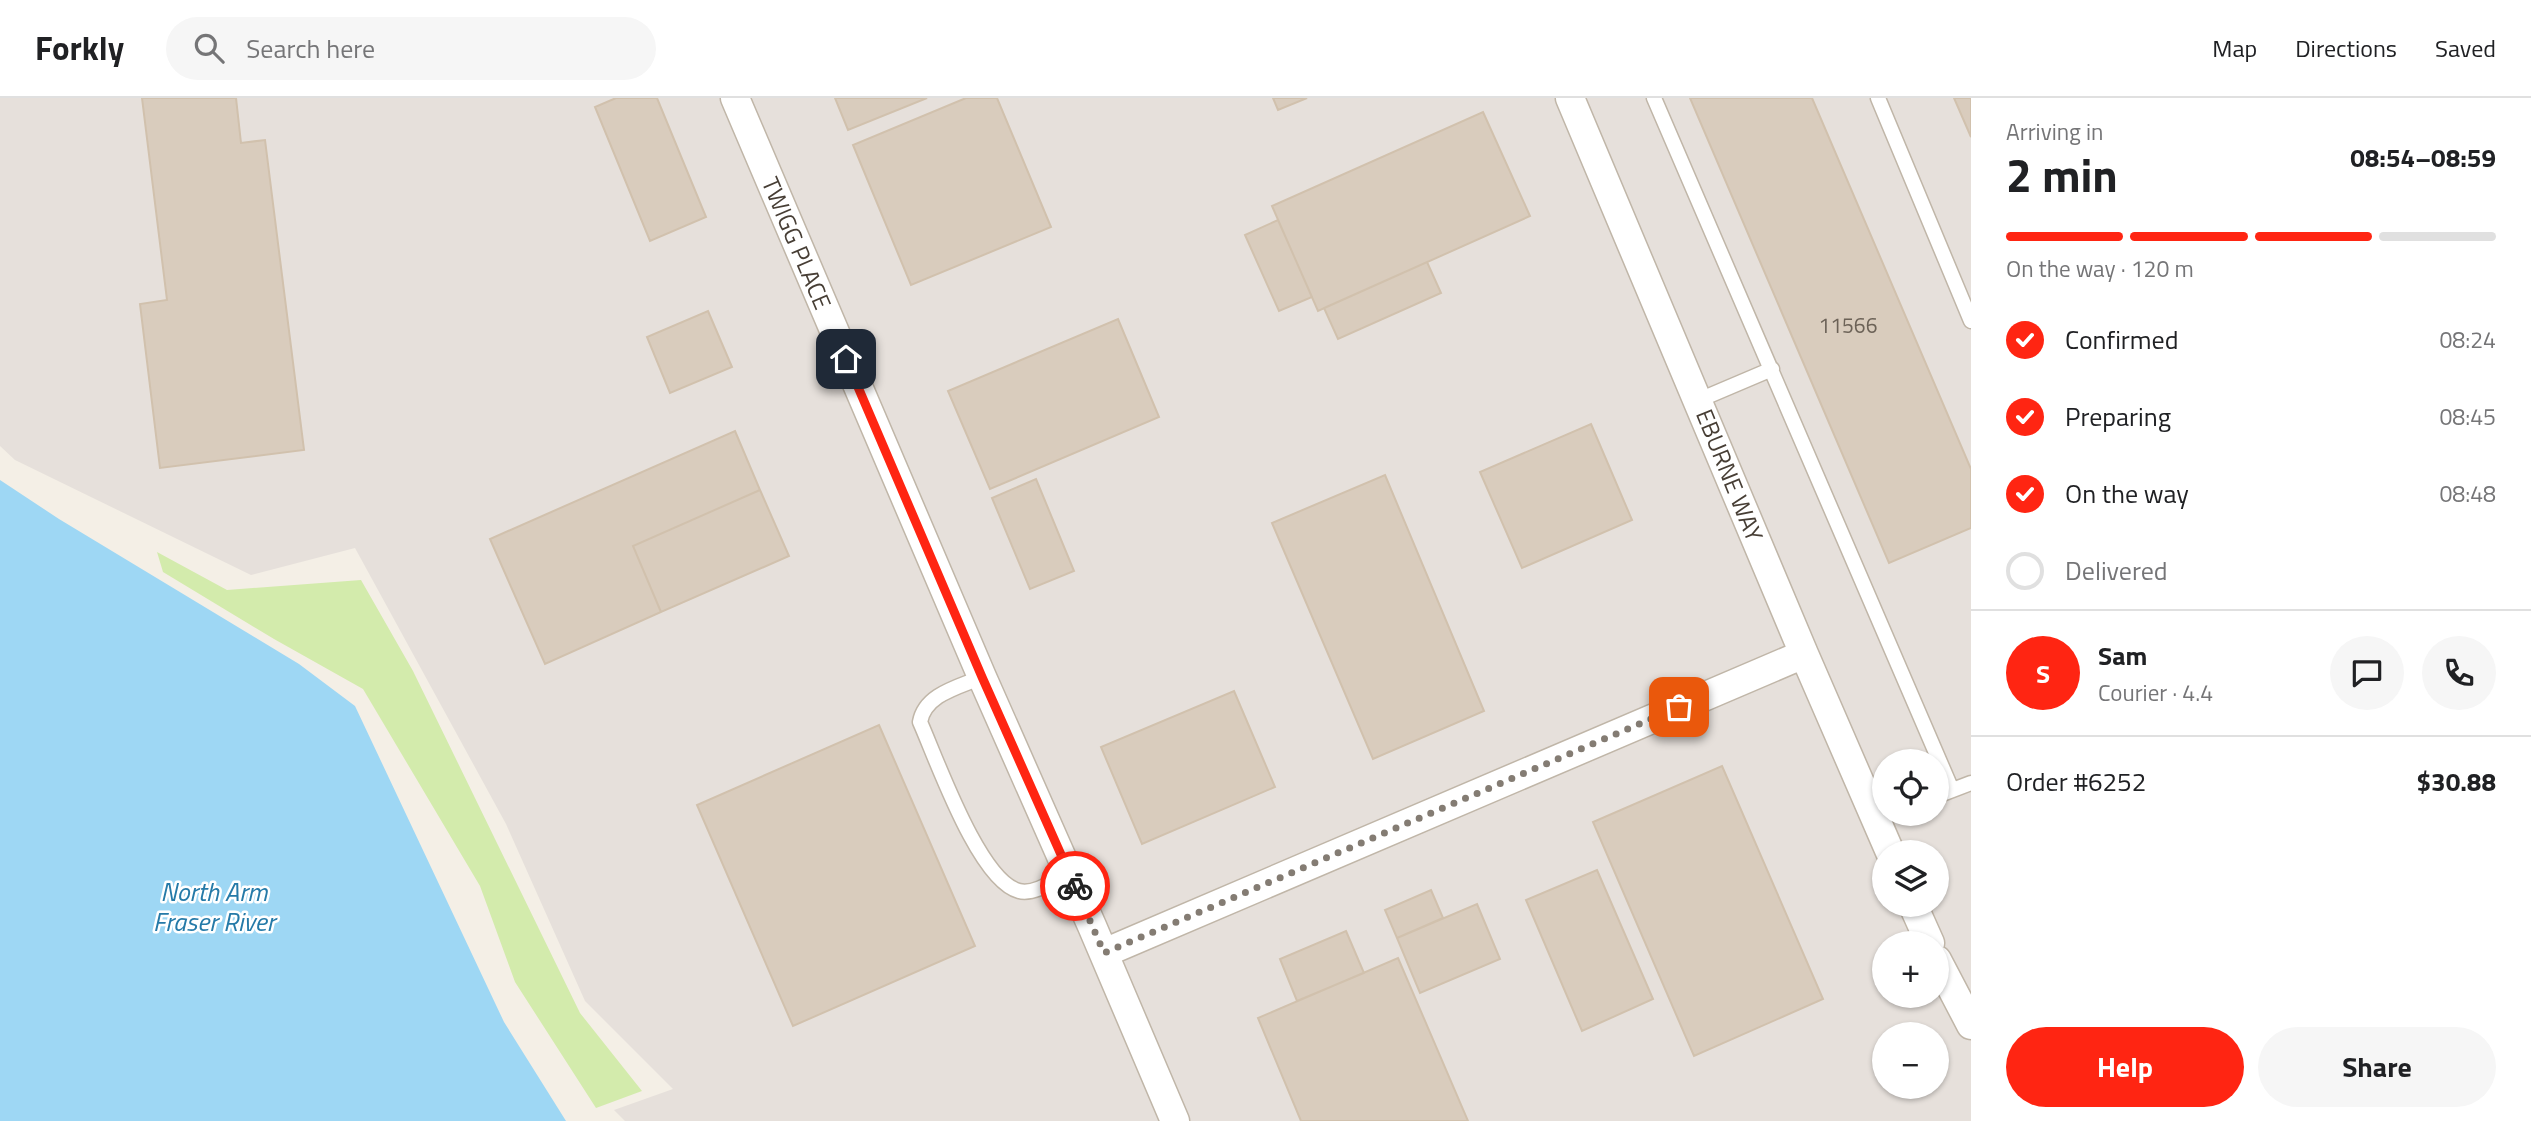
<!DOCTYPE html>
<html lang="en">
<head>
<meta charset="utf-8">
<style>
  body { margin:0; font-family:"Titillium Web",sans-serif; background:#f6f6f6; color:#202124; height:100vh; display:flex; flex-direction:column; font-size:26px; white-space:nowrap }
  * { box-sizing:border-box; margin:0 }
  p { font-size:23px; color:#757577 }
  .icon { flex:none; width:38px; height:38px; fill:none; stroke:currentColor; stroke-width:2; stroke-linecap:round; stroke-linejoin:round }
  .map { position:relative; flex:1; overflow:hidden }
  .side { display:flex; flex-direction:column; background:#fff; width:560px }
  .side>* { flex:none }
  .fabs { position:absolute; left:1872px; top:651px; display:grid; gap:14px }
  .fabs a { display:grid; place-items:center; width:77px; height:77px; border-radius:50%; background:#fff; box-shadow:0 2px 5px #0004; font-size:35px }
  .pin { position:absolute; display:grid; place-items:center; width:60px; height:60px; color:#fff; margin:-30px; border-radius:14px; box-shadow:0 4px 10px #0006 }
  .courier { position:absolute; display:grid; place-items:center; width:70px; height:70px; margin:-35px; border:5px solid #ff2512; border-radius:50%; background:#fff; color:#222; box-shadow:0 2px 9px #0007 }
  .overview em { font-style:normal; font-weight:700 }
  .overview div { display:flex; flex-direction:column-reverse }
  .overview { display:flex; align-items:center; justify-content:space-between; height:119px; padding:0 35px }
  h1 { font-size:46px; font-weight:700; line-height:52px }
  .bar { display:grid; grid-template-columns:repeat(4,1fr); gap:10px 7px; align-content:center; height:84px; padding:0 35px }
  .bar i { height:9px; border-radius:5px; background:#e0e0e0 }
  .bar .active { background:#ff2512 }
  .bar p { grid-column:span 4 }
  .line { display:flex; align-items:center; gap:18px; padding:0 35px; border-top:2px solid #e0e0e0 }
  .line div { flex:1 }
  .round { display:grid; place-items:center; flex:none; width:74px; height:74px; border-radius:37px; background:#f6f6f6 }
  ol { padding:0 35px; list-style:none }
  li { display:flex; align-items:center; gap:21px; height:77px }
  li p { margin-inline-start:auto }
  li .icon { padding:7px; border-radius:50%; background:#ff2512; color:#fff; stroke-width:4 }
  li:last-child { color:#757577 }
  li i { width:38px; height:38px; border:4px solid #e0e0e0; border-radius:50% }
  .cta { display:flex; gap:14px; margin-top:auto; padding:14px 35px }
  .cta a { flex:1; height:80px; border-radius:42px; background:#ff2512; color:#fff; font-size:28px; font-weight:700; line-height:80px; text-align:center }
  .cta a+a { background:#f6f6f6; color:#202124 }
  header { display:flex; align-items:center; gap:42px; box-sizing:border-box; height:98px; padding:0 35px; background:#fff; border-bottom:2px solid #e0e0e0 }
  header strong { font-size:33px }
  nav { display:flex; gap:38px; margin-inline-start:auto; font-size:24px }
  .search { width:490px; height:63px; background:#f6f6f6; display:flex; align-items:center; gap:18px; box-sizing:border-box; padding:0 24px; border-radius:38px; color:#757577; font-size:26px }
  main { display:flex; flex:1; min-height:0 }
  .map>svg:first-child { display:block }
  .industrial { fill:#e6e0db; fill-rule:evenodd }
  .green { fill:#d3ebac }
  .water { fill:#9ed7f4 }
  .building { fill:#d9ccbd; stroke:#d1c1ad; stroke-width:2 }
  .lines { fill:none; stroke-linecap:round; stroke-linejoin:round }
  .service-casing { stroke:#c0b6a8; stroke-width:17 }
  .minor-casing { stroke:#c0b6a8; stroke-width:31 }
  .service { stroke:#fff; stroke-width:14 }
  .minor { stroke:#fff; stroke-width:28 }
  .done { stroke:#847c73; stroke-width:7; stroke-dasharray:0 12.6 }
  .route { stroke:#ff2512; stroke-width:9 }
  .labels { text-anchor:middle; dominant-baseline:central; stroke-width:5; stroke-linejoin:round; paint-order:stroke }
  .number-label { font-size:21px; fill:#6c6257 }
  .street-label { font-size:24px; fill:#473e35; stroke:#fff }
  .water-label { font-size:26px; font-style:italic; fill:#257aa8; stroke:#fff }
</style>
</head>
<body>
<header>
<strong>Forkly</strong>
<div class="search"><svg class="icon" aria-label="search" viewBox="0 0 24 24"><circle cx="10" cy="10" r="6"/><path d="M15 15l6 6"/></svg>Search here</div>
<nav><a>Map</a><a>Directions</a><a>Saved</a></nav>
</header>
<main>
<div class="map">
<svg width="1971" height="1023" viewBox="0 0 1971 1023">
  <rect width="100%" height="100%" fill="#f4efe6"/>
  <path class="industrial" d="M0,0h1971v1023h-1346l-11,-11 59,-21 -88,-88 -79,-177 -151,-276 -104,27 -236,-115 -15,-14zM1885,663h52v53h-52zM1885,754h52v53h-52zM1885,845h52v53h-52zM1885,936h52v53h-52z"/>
  <path class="green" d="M157,454l70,38 134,-10 52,91 167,342 62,78 -46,17 -81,-126 -35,-96 -117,-197 -89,-50 -111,-67z"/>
  <path class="water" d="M0,382l59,39 240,145 56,42 149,316 62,99h-566z"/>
  <path class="building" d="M142,0h94l5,45 24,-3 39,310 -144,18 -20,-164 27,-4z
    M616,0h41l49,119 -56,24 -55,-134z
    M835,0h92l-79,32z
    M966,0h31l54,129 -140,58 -58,-140z
    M1273,0h34l-29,12z
    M1690,0h122l159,371v59l-82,35z
    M1954,0h17v39z
    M1483,14l47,104 -212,95 -46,-105z
    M1278,122l34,77 -33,14 -34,-76z
    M1427,164l14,31 -103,46 -14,-31z
    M708,213l24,56 -62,26 -23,-56z
    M1118,221l41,98 -169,72 -42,-98z
    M1591,326l41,96 -110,48 -42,-96z
    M735,333l25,59 -127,56 28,66 -116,52 -55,-125z
    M1385,377l99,236 -111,48 -101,-236z
    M1036,381l38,92 -44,18 -38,-91z
    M760,392l29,66 -128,56 -28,-66z
    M1234,593l41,96 -133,57 -41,-97z
    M879,627l96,221 -182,80 -96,-221z
    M1722,668l101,233 -129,57 -101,-234z
    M1597,772l56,129 -71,32 -56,-131z
    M1431,792l12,28 -46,20 -12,-28z
    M1477,806l23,55 -80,34 -23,-55z
    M1346,833l18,42 -67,28 -17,-42z
    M1398,860l70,163h-167l-43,-103z"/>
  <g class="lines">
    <defs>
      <path id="service" d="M1654,0l298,692
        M1878,0l93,223
        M1699,302l73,-31
        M982,579c-23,10 -57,17 -62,45 17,38 59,159 99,169 16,4 36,-11 50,-18
        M1937,698l34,-13"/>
      <path id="minor" d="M735,0l247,579 110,249 83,195
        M1570,0l234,556 86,198
        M1913,807l17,38
        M1104,855l700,-299
        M1937,862l34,65"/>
    </defs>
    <use href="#service" class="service-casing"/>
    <use href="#minor" class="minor-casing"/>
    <use href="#service" class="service"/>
    <use href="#minor" class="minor"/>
  </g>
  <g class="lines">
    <path class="done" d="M1075,788l29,67 575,-246"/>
    <path class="route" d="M846,261l136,318 93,209"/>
  </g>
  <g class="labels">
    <g class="number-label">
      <text x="1848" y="227">11566</text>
    </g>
    <g class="street-label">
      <text transform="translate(797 145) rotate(67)">TWIGG PLACE</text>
      <text transform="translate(1730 377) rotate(68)">EBURNE WAY</text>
    </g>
    <g class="water-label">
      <text x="214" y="793">North Arm<tspan x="214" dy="30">Fraser River</tspan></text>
    </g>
  </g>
</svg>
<div class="fabs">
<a><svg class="icon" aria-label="locate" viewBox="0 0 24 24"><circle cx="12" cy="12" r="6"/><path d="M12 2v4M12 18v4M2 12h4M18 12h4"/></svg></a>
<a><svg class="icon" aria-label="layers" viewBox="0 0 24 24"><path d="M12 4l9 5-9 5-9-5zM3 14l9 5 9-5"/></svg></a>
<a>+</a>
<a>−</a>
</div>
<div class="pin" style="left:1679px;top:609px;background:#ea580c"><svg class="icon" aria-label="bag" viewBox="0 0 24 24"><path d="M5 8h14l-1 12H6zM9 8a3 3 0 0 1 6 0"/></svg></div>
<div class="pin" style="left:846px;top:261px;background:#1f2937"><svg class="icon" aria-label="home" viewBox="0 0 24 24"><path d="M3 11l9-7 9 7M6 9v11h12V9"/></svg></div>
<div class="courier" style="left:1075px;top:788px"><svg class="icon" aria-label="bike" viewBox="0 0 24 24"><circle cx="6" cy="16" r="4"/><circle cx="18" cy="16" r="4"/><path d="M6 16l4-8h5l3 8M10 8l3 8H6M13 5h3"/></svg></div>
</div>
<section class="side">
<div class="overview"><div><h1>2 min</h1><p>Arriving in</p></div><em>08:54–08:59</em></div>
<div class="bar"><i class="active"></i><i class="active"></i><i class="active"></i><i></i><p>On the way · 120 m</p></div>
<ol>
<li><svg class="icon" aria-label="check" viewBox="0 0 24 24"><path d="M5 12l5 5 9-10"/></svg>Confirmed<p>08:24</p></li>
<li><svg class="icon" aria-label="check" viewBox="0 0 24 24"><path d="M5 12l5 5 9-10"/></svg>Preparing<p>08:45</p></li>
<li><svg class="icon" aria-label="check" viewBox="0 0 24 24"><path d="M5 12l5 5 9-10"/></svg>On the way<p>08:48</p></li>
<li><i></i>Delivered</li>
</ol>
<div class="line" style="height:126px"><b class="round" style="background:#ff2512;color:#fff">S</b><div><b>Sam</b><p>Courier · 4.4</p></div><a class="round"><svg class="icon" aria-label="chat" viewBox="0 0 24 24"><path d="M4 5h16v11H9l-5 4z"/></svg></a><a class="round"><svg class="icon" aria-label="phone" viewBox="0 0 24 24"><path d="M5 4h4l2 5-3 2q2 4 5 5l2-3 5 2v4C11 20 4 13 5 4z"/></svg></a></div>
<div class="line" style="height:91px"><div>Order #6252</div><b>$30.88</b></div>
<div class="cta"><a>Help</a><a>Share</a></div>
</section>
</main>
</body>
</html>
